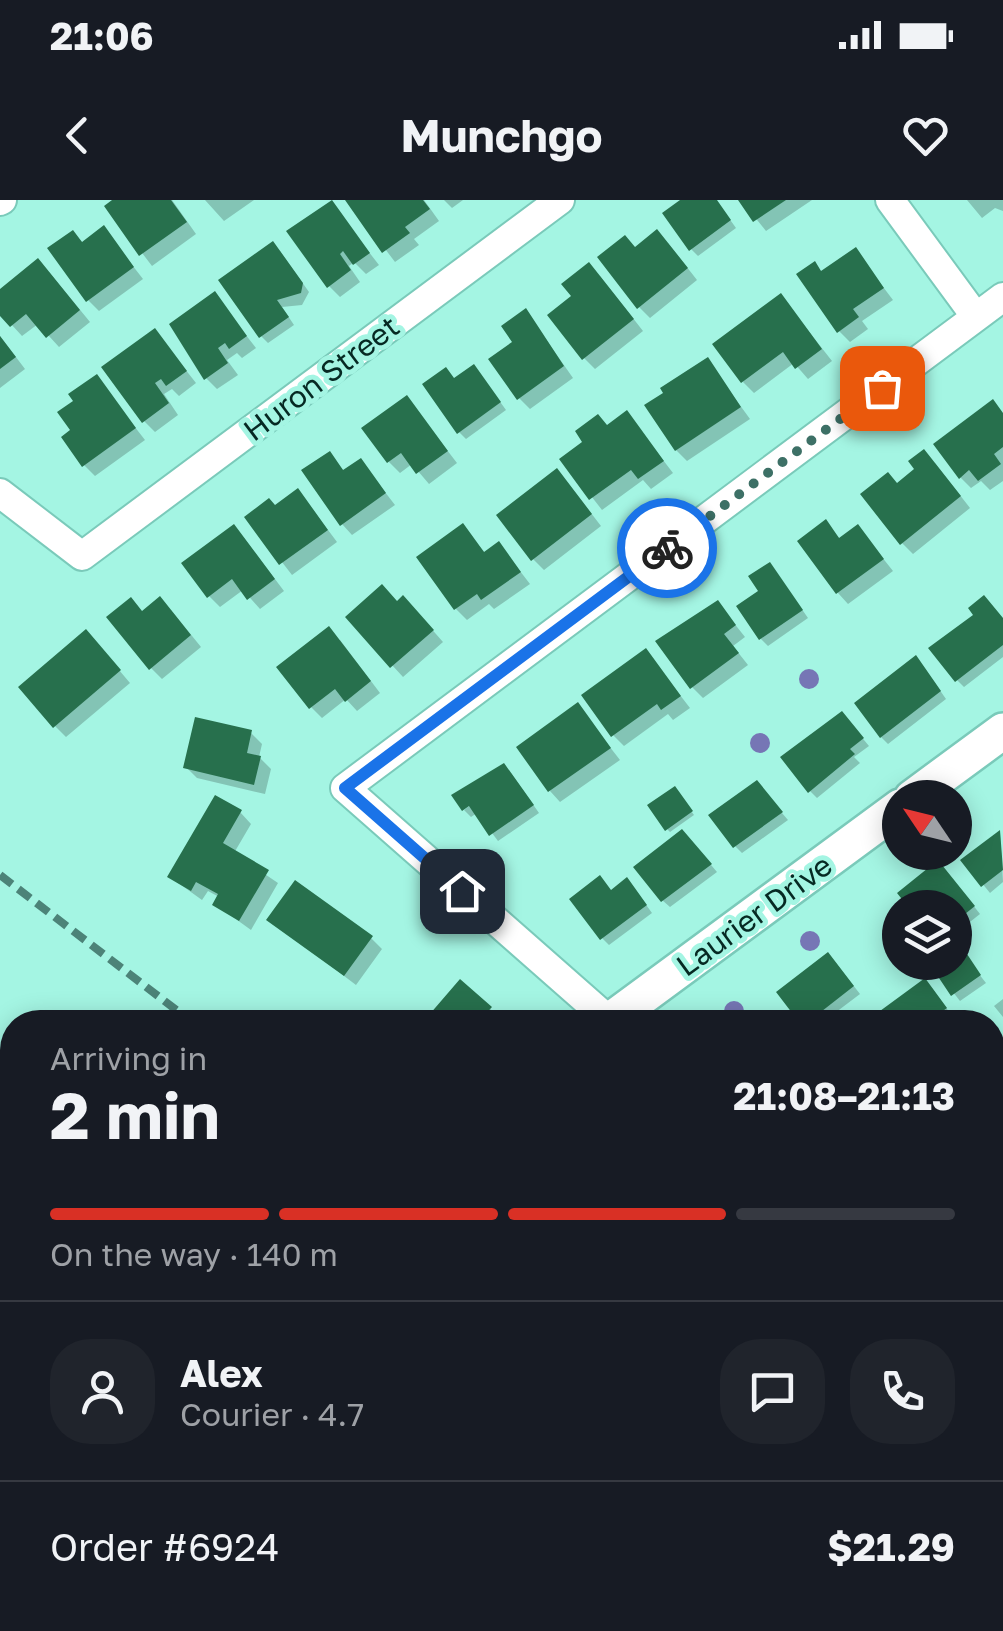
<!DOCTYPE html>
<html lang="en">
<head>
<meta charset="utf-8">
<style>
  body { margin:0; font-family:"Golos Text",sans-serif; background:#20242c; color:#f1f3f6; height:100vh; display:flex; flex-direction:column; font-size:38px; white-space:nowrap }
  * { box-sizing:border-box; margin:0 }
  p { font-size:32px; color:#9ea1a6 }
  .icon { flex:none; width:55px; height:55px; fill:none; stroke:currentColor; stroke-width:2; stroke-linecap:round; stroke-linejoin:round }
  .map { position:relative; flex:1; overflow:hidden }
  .side { position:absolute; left:0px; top:810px; width:1005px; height:622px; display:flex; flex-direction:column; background:#171b24; border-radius:40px 40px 0 0; box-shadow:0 5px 25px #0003 }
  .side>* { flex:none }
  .needle { width:65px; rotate:305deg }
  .tools { position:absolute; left:882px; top:580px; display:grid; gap:20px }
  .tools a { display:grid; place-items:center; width:90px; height:90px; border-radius:50%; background:#171b24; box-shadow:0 5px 25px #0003; font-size:50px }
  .pin { position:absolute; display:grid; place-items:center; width:85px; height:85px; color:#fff; margin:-42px; border-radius:20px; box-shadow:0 5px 15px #0006 }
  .courier { position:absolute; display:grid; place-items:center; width:100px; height:100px; margin:-50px; border:8px solid #1a73e8; border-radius:50%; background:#fff; color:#222; box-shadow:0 2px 12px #0007 }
  .summary em { font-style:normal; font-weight:700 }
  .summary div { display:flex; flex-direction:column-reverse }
  .summary { display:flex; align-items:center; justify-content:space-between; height:170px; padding:0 50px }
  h1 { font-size:65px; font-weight:700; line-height:75px }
  .bar { display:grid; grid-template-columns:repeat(4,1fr); gap:15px 10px; align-content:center; height:120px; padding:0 50px }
  .bar i { height:12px; border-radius:8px; background:#363941 }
  .bar .selected { background:#d93025 }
  .bar p { grid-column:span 4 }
  .line { display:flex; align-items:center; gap:25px; padding:0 50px; border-top:2px solid #363941 }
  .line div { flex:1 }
  .round { display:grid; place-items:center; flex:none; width:105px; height:105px; border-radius:40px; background:#20242c }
  .status { display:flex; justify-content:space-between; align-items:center; height:70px; padding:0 50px; background:#171b24; direction:ltr }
  .status svg { height:28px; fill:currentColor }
  header { display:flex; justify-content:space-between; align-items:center; height:130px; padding:0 50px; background:#171b24; font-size:45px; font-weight:700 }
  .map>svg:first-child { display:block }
  .shadow { fill:#0003 }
  .building { fill:#27704d }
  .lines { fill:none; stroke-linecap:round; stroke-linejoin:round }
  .minor-casing { stroke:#7acaba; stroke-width:32 }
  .tertiary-casing { stroke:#7acaba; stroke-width:40 }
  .minor { stroke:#fff; stroke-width:28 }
  .tertiary { stroke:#fff; stroke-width:35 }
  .rail { stroke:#4c8378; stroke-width:8; stroke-dasharray:15 8; stroke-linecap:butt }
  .tree { fill:#7676b5 }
  .done { stroke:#3d7066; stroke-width:10; stroke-dasharray:0 18 }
  .route { stroke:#1a73e8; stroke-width:12 }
  .labels { text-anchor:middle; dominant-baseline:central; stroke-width:10; stroke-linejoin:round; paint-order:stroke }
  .street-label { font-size:30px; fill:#062923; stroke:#a4f5e3 }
</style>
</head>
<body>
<div class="status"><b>21:06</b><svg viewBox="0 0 49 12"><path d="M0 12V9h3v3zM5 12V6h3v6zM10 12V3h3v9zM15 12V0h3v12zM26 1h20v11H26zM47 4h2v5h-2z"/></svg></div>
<header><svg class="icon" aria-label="back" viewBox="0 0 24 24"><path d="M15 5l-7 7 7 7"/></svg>Munchgo<svg class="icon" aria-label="heart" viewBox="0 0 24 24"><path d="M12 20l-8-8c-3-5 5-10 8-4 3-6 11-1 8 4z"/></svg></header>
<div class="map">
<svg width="1003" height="1431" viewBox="0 0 1003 1431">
  <rect width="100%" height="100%" fill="#a4f5e3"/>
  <path class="shadow" d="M117,0h55l24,34 -44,32 -45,-59z
    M205,0h49l-30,21z
    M348,0h76l15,21 -25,18 5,6 -24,17z
    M444,0h19l-11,8z
    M684,0h32l20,28 -38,28 -7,-7z
    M741,0h71l-46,31z
    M967,0h36v11l-8,-3 -13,10z
    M330,2l49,63 -13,9 -12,-12 -5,4 11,16 -20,15 -11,-11z
    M104,29l39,50 -44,32 -11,-11 -15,-67 11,11z
    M668,43l29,37 -47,38 -11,-11 -3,-58z
    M855,50l38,50 -31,21 6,8 -18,13 -11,-11 -25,-67 9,9z
    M280,51l29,41 -7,13 -20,2 12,18 -26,18 -7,-7z
    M49,72l41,50 -31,25 -21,-23 -16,12 -22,-24v-20z
    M600,76l43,55 -48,38 -11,-11z
    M214,94l42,54 -14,10 -5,-5 -10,7 11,15 -21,14 -11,-11z
    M781,96l51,65 -24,18 -14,-16 -40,30 -11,-11z
    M526,111l47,67 -43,31 -11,-11 -4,-55z
    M155,131l41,52 -17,13 -7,-7 -8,5 14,21 -23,17 -11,-11z
    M0,136l25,33 -25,19z
    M707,160l43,59 -63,42 -11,-11z
    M480,174l26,36 -40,29 -7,-7 -4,-51z
    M96,177l49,63 -50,36 -11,-11 -11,-34 3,-29z
    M407,198l50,65 -28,21 -17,-20 -12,9 -11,-11z
    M627,213l46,60 -22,16 -8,-9 -41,30 -39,-50z
    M1003,213v68l-13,9 -9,-9 -10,7 -11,-11z
    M329,254l16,18 16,-11 34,44 -43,30 -10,-11z
    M935,263l35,45 -57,46 -11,-11 -4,-58z
    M567,282l34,44 -57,44 -11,-11z
    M308,303l29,39 -45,33 -45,-58z
    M826,323l15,17 17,-13 35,44 -45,33 -10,-11z
    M463,327l23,27 13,-10 31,40 -36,25 -5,-5 -22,16 -11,-11z
    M244,338l40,53 -24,18 -17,-19 -23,17 -11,-11z
    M776,372l32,46 -40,28 -7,-7 1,-48z
    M718,403l27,34 -12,9 15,19 -45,33 -11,-11z
    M397,404l17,5 29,33 -40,35 -55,-60z
    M171,410l30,37 -39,32 -11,-11 -8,-55z
    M1003,420v37l-39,30 -7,-7z
    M340,440l40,53 -23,18 -11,-12 -24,19 -11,-11z
    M97,444l33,39 -64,54 -11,-11z
    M646,451l44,57 -17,12 -5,-6 -44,32 -11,-11z
    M923,466l23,33 -58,45 -7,-7z
    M578,506l42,54 -60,42 -10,-11z
    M849,522l20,24 -15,11 6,6 -43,35 -7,-7z
    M251,533l11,11 -3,13 12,12 -6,25 -68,-16 -11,-11z
    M511,573l28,40 -41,28 -21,-28 -6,4 -7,-7z
    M763,591l25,29 -46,33 -7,-7z
    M677,592l17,23 -24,17 -3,-3z
    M240,612l11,12 -17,29 44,30 -27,47 -36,-26 4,-7 -11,-6 -6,9 -32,-23z
    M1000,633l3,49 -13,11 -26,-32z
    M689,639l28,33 -47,35 -8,-7z
    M945,670l35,44 -19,15 -6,-7v-14h-43z
    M634,688l18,25 -43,32 -7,-7z
    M270,720l101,18 11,11 -26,36z
    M964,755l22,28 -26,18 -22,-28z
    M835,762l25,32 -37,28h-20l-24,-30z
    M460,783l37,32 -6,7h-65z
    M932,788l20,28 -9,6h-73z
    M1003,799v18l-9,-11z
    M12,916v82l-12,-13v-58z
    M0,1154l12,16v14l-12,10z
    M12,1351v53l-12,9v-53z
    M572,1420l11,11h-26z
    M598,1420h60l-16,11h-36z"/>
  <path class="building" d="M112,0h59l16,22 -48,34 -35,-50z
    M332,0l38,53 -17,12 -10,-14 -3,3 11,16 -24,18 -41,-57z
    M345,0h78l7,9 -25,18 5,6 -28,20z
    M680,0h37l14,20 -42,31 -27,-38z
    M738,0h48l-33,22z
    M104,25l30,42 -48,35 -39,-54 26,-18 9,12z
    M657,29l31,39 -51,41 -40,-52 28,-22 10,12z
    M273,41l30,42 -2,10 -24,7 12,17 -30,21 -41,-58z
    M856,47l28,41 -31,21 6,8 -22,16 -41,-59 19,-13 6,10z
    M38,58l42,52 -34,28 -20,-24 -16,13 -10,-11v-27z
    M589,62l45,57 -52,41 -35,-45 24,-19 -10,-12z
    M215,91l32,45 -18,13 -4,-6 -7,5 10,15 -24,17 -35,-56z
    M781,93l41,56 -27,20 -12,-17 -42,31 -29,-39z
    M526,108l38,58 -47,34 -29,-41 24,-17 -11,-16z
    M155,128l32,43 -21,15 -5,-7 -6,4 14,20 -27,20 -41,-56z
    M0,136l16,21 -16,12z
    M708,157l33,50 -66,44 -31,-46 19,-12 -3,-5z
    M474,164l27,38 -44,32 -35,-50 24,-17 8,11z
    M97,174l39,54 -54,39 -21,-30 9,-7 -13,-18 16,-11 -5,-7z
    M407,195l41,56 -32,23 -15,-21 -14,10 -26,-35z
    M993,199l10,14v34l-9,7 7,10 -23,17 -9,-11 -10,9 -26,-35z
    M627,210l37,51 -26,18 -7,-9 -42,30 -30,-41 23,-17 -7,-11 23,-17 9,11z
    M924,249l37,47 -61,49 -40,-51 28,-22 9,11 17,-14 -6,-8z
    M330,251l13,19 18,-12 25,35 -46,33 -39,-56z
    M557,268l35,46 -61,47 -35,-46z
    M298,288l30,42 -49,35 -35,-48 25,-19 6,7z
    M826,319l13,19 19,-14 26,35 -48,35 -39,-53z
    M463,323l21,29 15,-11 22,31 -40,28 -4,-6 -23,16 -38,-53z
    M234,324l41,55 -28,21 -15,-21 -25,19 -26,-35z
    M770,362l33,48 -44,30 -23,-34 22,-15 -10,-15z
    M382,384l15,17 6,-6 31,35 -44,38 -45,-51z
    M984,395l19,23v27l-48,37 -27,-34 45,-33 -5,-7z
    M160,396l31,39 -42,35 -43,-53 25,-20 11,14z
    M718,400l18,25 -12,9 15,19 -49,36 -35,-48z
    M329,426l42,55 -26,21 -10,-13 -26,20 -33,-42z
    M86,429l35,41 -68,58 -35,-41z
    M646,448l35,48 -20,14 -4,-6 -46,33 -30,-42z
    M916,455l25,36 -61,47 -26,-35z
    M578,502l33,46 -63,44 -32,-45z
    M842,511l22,27 -14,11 5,5 -47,39 -28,-36z
    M195,517l57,13 -5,23 14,3 -7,29 -71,-17z
    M504,563l30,42 -45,31 -20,-30 -7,5 -11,-16z
    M757,580l26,32 -50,36 -25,-33z
    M675,586l18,25 -28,20 -18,-26z
    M215,595l27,15 -19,33 46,27 -30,51 -27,-16 6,-11 -22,-12 -5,9 -24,-14z
    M682,629l30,35 -51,38 -28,-35z
    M1000,630l3,40 -22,17 -21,-27z
    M938,660l37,46 -20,16v-14l-18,-4 -28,4 -12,-15z
    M600,675l11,15 16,-13 20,28 -47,35 -31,-41z
    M295,680l78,56 -29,40 -78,-56z
    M965,751l16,24 -30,21 -16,-24 20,-10z
    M828,752l26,34 -46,36h-9l-23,-30z
    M925,778l22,30 -20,14h-62z
    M460,779l32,28 -14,15h-55z
    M1003,887v53l-3,2 -8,-9v-38z
    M12,913v72l-9,8 -3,-69z
    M12,1347v45l-12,9v-44z
    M595,1420h47l-16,11h-23z"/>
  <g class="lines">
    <defs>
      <path id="minor" d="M890,0l86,117
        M0,1l2,-1
        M0,293l82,63 478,-356
        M611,822l-266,-234 658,-491
        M992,1037l11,-8
        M0,1083l12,11
        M992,1168l11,9
        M371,1420l11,11
        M453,1431l16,-11"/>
      <path id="tertiary" d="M912,598l91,-67
        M608,822l292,-215
        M0,1269l12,-9"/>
    </defs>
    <use href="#minor" class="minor-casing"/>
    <use href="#tertiary" class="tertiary-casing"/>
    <use href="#minor" class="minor"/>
    <use href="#tertiary" class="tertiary"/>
    <path class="rail" d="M0,675l192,147
      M969,1420l15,11"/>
  </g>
  <g class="tree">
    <circle cx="809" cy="479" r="10"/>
    <circle cx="760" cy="543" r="10"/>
    <circle cx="810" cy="741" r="10"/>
    <circle cx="734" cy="811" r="10"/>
  </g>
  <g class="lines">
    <path class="done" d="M667,348l215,-160"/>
    <path class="route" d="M462,691l-117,-103 322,-240"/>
  </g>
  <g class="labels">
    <g class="street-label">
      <text transform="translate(321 178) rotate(-37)">Huron Street</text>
      <text transform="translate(754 715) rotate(-36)">Laurier Drive</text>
    </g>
  </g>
</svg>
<div class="tools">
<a><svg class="needle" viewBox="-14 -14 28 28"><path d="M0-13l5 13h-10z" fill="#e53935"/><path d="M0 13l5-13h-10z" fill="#9ea1a6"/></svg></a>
<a><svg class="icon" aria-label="layers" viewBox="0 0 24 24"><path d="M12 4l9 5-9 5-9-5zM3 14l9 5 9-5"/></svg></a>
</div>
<div class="pin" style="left:882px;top:188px;background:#ea580c"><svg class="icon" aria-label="bag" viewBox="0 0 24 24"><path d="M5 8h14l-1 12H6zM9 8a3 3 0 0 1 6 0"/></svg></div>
<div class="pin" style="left:462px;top:691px;background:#1f2937"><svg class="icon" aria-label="home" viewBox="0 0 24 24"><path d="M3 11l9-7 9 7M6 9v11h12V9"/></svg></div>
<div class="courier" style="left:667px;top:348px"><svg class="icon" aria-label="bike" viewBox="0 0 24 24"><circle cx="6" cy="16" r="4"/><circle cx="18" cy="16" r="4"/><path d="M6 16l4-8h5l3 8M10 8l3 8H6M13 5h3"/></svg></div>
<section class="side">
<div class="summary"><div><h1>2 min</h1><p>Arriving in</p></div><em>21:08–21:13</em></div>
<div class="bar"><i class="selected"></i><i class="selected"></i><i class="selected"></i><i></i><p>On the way · 140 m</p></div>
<div class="line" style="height:180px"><a class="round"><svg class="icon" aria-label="person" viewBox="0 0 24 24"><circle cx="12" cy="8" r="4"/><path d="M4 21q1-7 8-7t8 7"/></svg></a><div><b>Alex</b><p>Courier · 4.7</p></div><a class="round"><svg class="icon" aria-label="chat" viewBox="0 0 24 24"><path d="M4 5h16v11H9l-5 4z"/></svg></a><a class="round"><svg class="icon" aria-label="phone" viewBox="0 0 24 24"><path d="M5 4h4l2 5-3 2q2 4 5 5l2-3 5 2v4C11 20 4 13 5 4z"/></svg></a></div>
<div class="line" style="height:130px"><div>Order #6924</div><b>$21.29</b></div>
</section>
</div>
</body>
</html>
